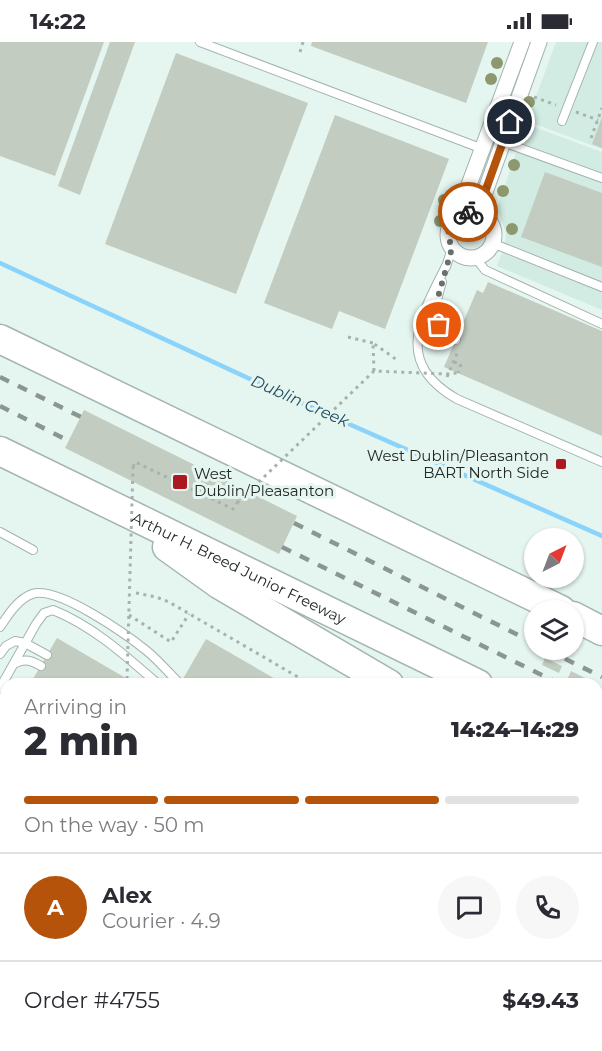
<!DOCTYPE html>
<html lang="en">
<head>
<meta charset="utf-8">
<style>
  body { margin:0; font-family:Montserrat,sans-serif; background:#f7f7f7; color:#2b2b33; height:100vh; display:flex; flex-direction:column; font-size:22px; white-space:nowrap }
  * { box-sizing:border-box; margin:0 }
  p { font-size:20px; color:#7c7c81 }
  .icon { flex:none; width:33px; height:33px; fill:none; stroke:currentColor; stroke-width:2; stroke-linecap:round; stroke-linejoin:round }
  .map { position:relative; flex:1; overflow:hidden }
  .side { position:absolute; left:0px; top:636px; width:603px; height:374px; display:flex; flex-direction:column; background:#fff; border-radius:18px 18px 0 0; box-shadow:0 2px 4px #0004 }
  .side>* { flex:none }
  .needle { width:39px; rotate:42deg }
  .tools { position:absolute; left:524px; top:486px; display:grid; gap:12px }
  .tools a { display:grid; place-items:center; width:60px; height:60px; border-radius:50%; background:#fff; box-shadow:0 2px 4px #0004; font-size:30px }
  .pin { position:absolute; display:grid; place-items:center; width:51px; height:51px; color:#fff; margin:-26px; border:3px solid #fff; border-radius:50%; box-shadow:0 2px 6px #0007 }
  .courier { position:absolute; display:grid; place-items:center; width:60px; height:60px; margin:-30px; border:4px solid #b45309; border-radius:50%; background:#fff; color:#222; box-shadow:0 2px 8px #0007 }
  .summary em { font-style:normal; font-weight:800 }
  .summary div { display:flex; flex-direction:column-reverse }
  .summary { display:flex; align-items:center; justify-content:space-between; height:102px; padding:0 24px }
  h1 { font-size:39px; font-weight:800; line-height:45px }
  .bar { display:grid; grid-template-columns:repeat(4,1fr); gap:9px 6px; align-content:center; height:72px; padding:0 24px }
  .bar i { height:8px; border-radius:4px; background:#e1e1e2 }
  .bar .active { background:#b45309 }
  .bar p { grid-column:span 4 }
  .line { display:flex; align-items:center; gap:15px; padding:0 24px; border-top:2px solid #e1e1e2 }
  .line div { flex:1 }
  .round { display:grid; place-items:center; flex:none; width:63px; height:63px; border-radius:32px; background:#f7f7f7 }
  .status { display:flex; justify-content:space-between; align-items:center; height:42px; padding:0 30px; background:#fff; direction:ltr }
  .status svg { height:16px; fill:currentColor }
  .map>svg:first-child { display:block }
  .built { fill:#d2ece3 }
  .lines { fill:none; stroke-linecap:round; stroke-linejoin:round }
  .stream { stroke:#8ad3fa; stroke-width:4.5 }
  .building { fill:#c2ccc1 }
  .service-casing { stroke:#a4b4ae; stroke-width:10 }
  .minor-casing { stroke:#a4b4ae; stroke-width:17 }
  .motorway-casing { stroke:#a4b4ae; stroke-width:31 }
  .path { stroke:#a6b2ae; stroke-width:3; stroke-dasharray:3 4.5; stroke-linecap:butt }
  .service { stroke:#fff; stroke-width:8 }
  .minor { stroke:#fff; stroke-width:15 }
  .motorway { stroke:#fff; stroke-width:28 }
  .rail { stroke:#8b9693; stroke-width:4.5; stroke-dasharray:10 10; stroke-linecap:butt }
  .path-bridge { stroke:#a6b2ae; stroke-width:3; stroke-dasharray:3 4.5; stroke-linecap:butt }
  .tree { fill:#8e986e }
  .done { stroke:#67706d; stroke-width:6; stroke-dasharray:0 10.8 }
  .route { stroke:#b45309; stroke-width:8 }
  .poi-dot { fill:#ac1822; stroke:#e5f5f0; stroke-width:2 }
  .labels { text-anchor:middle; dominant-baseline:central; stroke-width:6; stroke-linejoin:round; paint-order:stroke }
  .poi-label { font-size:15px; fill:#232927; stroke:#e5f5f0; text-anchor:end }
  .street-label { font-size:15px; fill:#232927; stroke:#e5f5f0 }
  .water-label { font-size:16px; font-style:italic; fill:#234c61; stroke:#e5f5f0 }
</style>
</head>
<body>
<div class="status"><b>14:22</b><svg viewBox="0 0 49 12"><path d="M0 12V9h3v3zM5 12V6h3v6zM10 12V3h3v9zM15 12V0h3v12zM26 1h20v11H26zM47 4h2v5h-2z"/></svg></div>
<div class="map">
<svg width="602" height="1009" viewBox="0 0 602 1009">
  <rect width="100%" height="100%" fill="#e5f5f0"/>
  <path class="built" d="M556,0h46v107l-75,-28z
    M526,82l76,28v158l-105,-44 8,-20 1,-13 -9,-25z
    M602,826v183h-377l28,-5h344v-168z"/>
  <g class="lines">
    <path class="stream" d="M0,221l306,142 296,131"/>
  </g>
  <path class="building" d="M0,0h104l-49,134 -55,-20z
    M110,0h25l-55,153 -22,-9z
    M312,0h176l-22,61 -155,-57z
    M176,11l132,50 -72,191 -131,-50z
    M335,73l114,44 -64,170 -46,-18 -7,18 -68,-26z
    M602,75v31l-10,-4z
    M545,130l57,21v74l-81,-30z
    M488,240l114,49v105l-158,-69 33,-77 6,3z
    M84,368l213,106 -18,38 -214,-106z
    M57,596l79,46h-106z
    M206,597l78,45h-104z
    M545,616l17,8 -3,7 -17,-8z
    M571,629l26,13h-17l-12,-6z
    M6,684v86l-6,-4v-72z"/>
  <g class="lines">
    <defs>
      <path id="service" d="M200,0l283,107
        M562,79l31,-79
        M503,100l99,36
        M492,201l110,44
        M475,215l10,13 117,54
        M447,222c-26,52 -55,98 10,135l145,63
        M446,225l6,-19
        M442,240c-8,27 -12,40 14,58
        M0,490l33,18
        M0,585c8,-12 18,-28 32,-33 25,-9 95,41 115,57 12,10 22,22 33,33
        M0,612l6,-8 9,-5 10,2 22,12
        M16,621c9,-5 16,-2 25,3
        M0,646l36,-64 8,-11 9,-3c40,16 73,46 105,74
        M597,875l5,2
        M597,892l5,-9
        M597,991l5,4"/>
      <path id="minor" d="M448 193a23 23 0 1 1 46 0a23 23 0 1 1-46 0Z
        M482,173l-2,-9 59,-164
        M457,175l65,-175
        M0,895l6,16
        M32,1004l1,5"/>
      <g id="motorway">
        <path d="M0,297l561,271"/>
        <path id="s1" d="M0,409l478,233"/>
        <path d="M167,505l53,38 169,99"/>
        <path d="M573,574l29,15"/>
        <path d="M597,699l5,3"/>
        <path d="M597,742l5,3"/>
      </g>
    </defs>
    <use href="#service" class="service-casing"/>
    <use href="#minor" class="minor-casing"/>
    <use href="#motorway" class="motorway-casing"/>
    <path class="path" d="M300,10l3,-10
      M534,55l22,8
      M576,70l22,8
      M591,96l11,-30
      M348,295l25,6
      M454,320l7,2 -3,9
      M374,329l-1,-28 24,17
      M447,335l11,-26
      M133,425l2,-5 98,47 4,-6
      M136,551l20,4 13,5 141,82
      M129,573l42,27 18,-28
      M126,642l1,-5
      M0,796l6,2
      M597,831l5,-7
      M237,1004l12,5
      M448,1009l9,-5"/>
    <use href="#service" class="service"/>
    <use href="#minor" class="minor"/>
    <use href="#motorway" class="motorway"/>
    <path class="rail" d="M0,335l81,40
      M0,364l69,35
      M294,481l240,120
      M282,505l278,137
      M547,608l55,27
      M597,660l5,3"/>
    <path class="path-bridge" d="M237,461l137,-132 72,3 12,-1
      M127,637l6,-212"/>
  </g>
  <g class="tree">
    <circle cx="497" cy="21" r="6"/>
    <circle cx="491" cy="37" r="6"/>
    <circle cx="529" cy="60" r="6"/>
    <circle cx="514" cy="123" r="6"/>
    <circle cx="503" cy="149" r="6"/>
    <circle cx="444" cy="158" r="6"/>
    <circle cx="440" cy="179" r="6"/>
    <circle cx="512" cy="187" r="6"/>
    <circle cx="471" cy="192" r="6"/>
  </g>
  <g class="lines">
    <path class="done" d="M439,283l-4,-11 1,-10 16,-56 -4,-12 1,-9 8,-10 11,-5"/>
    <path class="route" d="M468,170l14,3 -2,-9 30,-84"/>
  </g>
  <g class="poi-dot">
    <rect x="555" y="416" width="12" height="12" rx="3"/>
    <rect x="172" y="432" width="16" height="16" rx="3"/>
  </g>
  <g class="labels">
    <g class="poi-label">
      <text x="549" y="413">West Dublin/Pleasanton<tspan x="549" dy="17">BART North Side</tspan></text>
      <text x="194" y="431" text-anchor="start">West<tspan x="194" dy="17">Dublin/Pleasanton</tspan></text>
    </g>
    <g class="street-label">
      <text stroke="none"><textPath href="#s1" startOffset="266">Arthur H. Breed Junior Freeway</textPath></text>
    </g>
    <g class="water-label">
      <text transform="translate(300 359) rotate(24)">Dublin Creek</text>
    </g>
  </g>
</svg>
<div class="tools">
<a><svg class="needle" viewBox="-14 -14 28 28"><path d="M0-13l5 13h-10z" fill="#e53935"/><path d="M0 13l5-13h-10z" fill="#7c7c81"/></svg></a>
<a><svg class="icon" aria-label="layers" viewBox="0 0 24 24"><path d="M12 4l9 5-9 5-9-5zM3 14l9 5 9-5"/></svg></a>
</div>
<div class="pin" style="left:439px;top:283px;background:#ea580c"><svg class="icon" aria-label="bag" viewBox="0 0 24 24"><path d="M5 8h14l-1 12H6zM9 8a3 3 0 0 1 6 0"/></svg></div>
<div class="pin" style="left:510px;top:80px;background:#1f2937"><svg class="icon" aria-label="home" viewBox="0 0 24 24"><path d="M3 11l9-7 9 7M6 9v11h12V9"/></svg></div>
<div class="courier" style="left:468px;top:170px"><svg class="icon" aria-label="bike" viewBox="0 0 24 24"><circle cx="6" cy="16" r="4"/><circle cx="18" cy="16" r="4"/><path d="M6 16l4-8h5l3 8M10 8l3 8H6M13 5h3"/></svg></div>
<section class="side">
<div class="summary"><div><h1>2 min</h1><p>Arriving in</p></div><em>14:24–14:29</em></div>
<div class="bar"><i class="active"></i><i class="active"></i><i class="active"></i><i></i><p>On the way · 50 m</p></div>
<div class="line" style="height:108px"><b class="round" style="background:#b45309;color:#fff">A</b><div><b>Alex</b><p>Courier · 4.9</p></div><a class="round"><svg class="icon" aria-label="chat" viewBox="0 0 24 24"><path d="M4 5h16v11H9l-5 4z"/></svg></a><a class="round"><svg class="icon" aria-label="phone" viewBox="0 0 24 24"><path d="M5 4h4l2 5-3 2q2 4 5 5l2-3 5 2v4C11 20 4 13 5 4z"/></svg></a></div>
<div class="line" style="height:78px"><div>Order #4755</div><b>$49.43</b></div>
</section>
</div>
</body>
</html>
